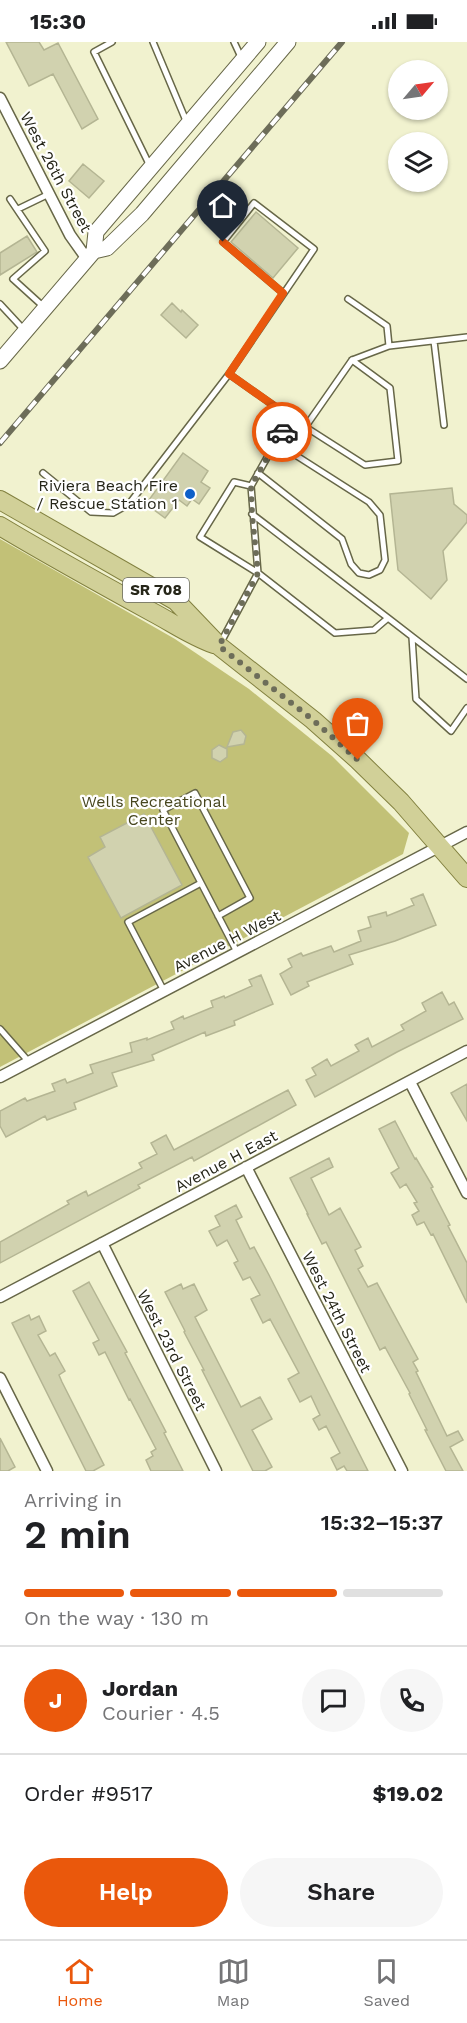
<!DOCTYPE html>
<html lang="en">
<head>
<meta charset="utf-8">
<style>
  body { margin:0; font-family:"Work Sans",sans-serif; background:#f6f6f6; color:#202124; height:100vh; display:flex; flex-direction:column; font-size:22px; white-space:nowrap }
  * { box-sizing:border-box; margin:0 }
  p { font-size:20px; color:#757577 }
  .icon { flex:none; width:33px; height:33px; fill:none; stroke:currentColor; stroke-width:2; stroke-linecap:round; stroke-linejoin:round }
  .map { position:relative; height:1429px; overflow:hidden }
  .details { display:flex; flex-direction:column; background:#fff; flex:1 }
  .details>* { flex:none }
  .needle { width:39px; rotate:61deg }
  .controls { position:absolute; left:388px; top:18px; display:grid; gap:12px }
  .controls a { display:grid; place-items:center; width:60px; height:60px; border-radius:50%; background:#fff; box-shadow:0 2px 4px #0004; font-size:30px }
  .pin { position:absolute; display:grid; place-items:center; width:51px; height:51px; color:#fff; margin:-62px -26px; border-radius:50% 50% 50% 0; rotate:-45deg; box-shadow:0 0 6px #0007 }
  .pin .icon { rotate:45deg }
  .courier { position:absolute; display:grid; place-items:center; width:60px; height:60px; margin:-30px; border:4px solid #ea580c; border-radius:50%; background:#fff; color:#222; box-shadow:0 2px 8px #0007 }
  .head em { font-style:normal; font-weight:600 }
  .head div { display:flex; flex-direction:column-reverse }
  .head { display:flex; align-items:center; justify-content:space-between; height:102px; padding:0 24px }
  h1 { font-size:39px; font-weight:600; line-height:45px }
  .bar { display:grid; grid-template-columns:repeat(4,1fr); gap:9px 6px; align-content:center; height:72px; padding:0 24px }
  .bar i { height:8px; border-radius:4px; background:#e0e0e0 }
  .bar .on { background:#ea580c }
  .bar p { grid-column:span 4 }
  .line { display:flex; align-items:center; gap:15px; padding:0 24px; border-top:2px solid #e0e0e0 }
  .line div { flex:1 }
  .round { display:grid; place-items:center; flex:none; width:63px; height:63px; border-radius:32px; background:#f6f6f6 }
  .cta { display:flex; gap:12px; margin-top:auto; padding:12px 24px }
  .cta a { flex:1; height:69px; border-radius:36px; background:#ea580c; color:#fff; font-size:24px; font-weight:600; line-height:69px; text-align:center }
  .cta a+a { background:#f6f6f6; color:#202124 }
  .status { display:flex; justify-content:space-between; align-items:center; height:42px; padding:0 30px; background:#fff; direction:ltr }
  .status svg { height:16px; fill:currentColor }
  .menu { display:flex; justify-content:space-around; align-items:center; height:84px; border-top:2px solid #e0e0e0; background:#fff; font-size:16px; color:#757577 }
  .menu a { display:grid; justify-items:center; gap:3px }
  .menu .on { color:#ea580c }
  .map>svg:first-child { display:block }
  .green { fill:#c2c177 }
  .building { fill:#d1d2af; stroke:#b4b593; stroke-width:1.5 }
  .lines { fill:none; stroke-linecap:round; stroke-linejoin:round }
  .lane-casing { stroke:#676748; stroke-width:8 }
  .street-casing { stroke:#676748; stroke-width:13 }
  .secondary-casing { stroke:#676748; stroke-width:17 }
  .primary-casing { stroke:#82803f; stroke-width:20 }
  .lane { stroke:#fff; stroke-width:5 }
  .street { stroke:#fff; stroke-width:10 }
  .secondary { stroke:#fff; stroke-width:15 }
  .primary { stroke:#d1d098; stroke-width:18 }
  .rail-casing { stroke:#6d6d59; stroke-width:6 }
  .rail { stroke:#fff; stroke-width:4; stroke-dasharray:11; stroke-linecap:butt }
  .done { stroke:#6d6d59; stroke-width:6; stroke-dasharray:0 10.8 }
  .route { stroke:#ea580c; stroke-width:8 }
  .poi-dot { fill:#0d5fc9; stroke:#fff; stroke-width:2 }
  .labels { text-anchor:middle; dominant-baseline:central; stroke-width:4.5; stroke-linejoin:round; paint-order:stroke }
  .shield { fill:#fff; stroke:#67675e; stroke-width:1.5 }
  .shield-label { font-size:15px; font-weight:bold; fill:#262619 }
  .street-label { font-size:16px; fill:#262619; stroke:#fff }
  .poi-label { font-size:16px; fill:#262619; stroke:#fff; text-anchor:end }
  .park-label { font-size:16px; fill:#47461e; stroke:#fff }
</style>
</head>
<body>
<div class="status"><b>15:30</b><svg viewBox="0 0 49 12"><path d="M0 12V9h3v3zM5 12V6h3v6zM10 12V3h3v9zM15 12V0h3v12zM26 1h20v11H26zM47 4h2v5h-2z"/></svg></div>
<div class="map">
<svg width="467" height="1429" viewBox="0 0 467 1429">
  <rect width="100%" height="100%" fill="#f1f2cf"/>
  <path class="green" d="M0,497l175,100 74,50 83,67 77,77 -6,21 -403,213z"/>
  <path class="building" d="M6,0h33l5,8 14,-7 40,76 -16,10 -29,-55 -24,12z
    M83,122l21,17 -15,17 -20,-17z
    M256,170l42,36 -25,30 -42,-36z
    M27,194l10,16 -37,23v-22z
    M172,261l9,9 1,-2 16,15 -12,13 -25,-23z
    M183,411l25,18 -7,11 9,6 -11,16 -7,-5 -5,7 -8,-6 -14,18 -19,-14z
    M452,446l2,16 13,11v7l-24,29 4,29 -16,19 -33,-29 -8,-76z
    M241,688l5,6 -2,8 -17,3 6,-15z
    M219,703l8,4v8l-7,5 -8,-4v-8z
    M144,772l38,71 -61,33 -33,-61 17,-10 -5,-10z
    M423,852l13,31 -41,16 -46,14 4,9 -46,18 2,4 -18,9 -11,-21 12,-7 -4,-8 13,-6 2,3 28,-10 3,6 27,-11 -3,-10 13,-4 -3,-10 18,-5 1,4 27,-11 -3,-6z
    M261,933l12,29 -39,17 1,4 -29,11 -1,-4 -53,23 2,5 -42,13 5,13 -43,17 2,6 -29,11 -2,-4 -39,21 -6,-11v-15l25,-13 2,3 28,-10 -3,-7 13,-5 2,4 26,-10 -3,-8 42,-13 -2,-9 17,-5v2l27,-11 -3,-7 12,-6 1,3 29,-12 -2,-6 13,-5 1,2 27,-12 -3,-6z
    M442,950l7,13 5,-3 9,17 -66,33 -82,45 -9,-17 10,-5 -4,-7 15,-9 4,7 28,-15 -4,-6 13,-7 4,9 32,-17 -3,-5 25,-14 -4,-8z
    M467,1042v37l-16,-28z
    M288,1048l8,15 -102,56 -2,-4 -54,28 2,3 -140,75v-21l69,-38 -2,-3 19,-10 2,5 54,-28 -3,-5 18,-9 -6,-11 15,-8 8,15z
    M395,1079l20,38 1,-1 17,29 -2,1 19,37 -2,1 19,37v40l-34,-69 -2,1 -7,-13 -7,3 -5,-10 7,-4 -5,-8 3,-1 -11,-18 -6,4 -9,-15 8,-5 -20,-39z
    M329,1116l4,9 -22,11 18,37 11,-7 21,39 -6,3 8,16 -5,3 10,18 9,-4 41,76 -5,3 5,9 -2,1 31,64 11,-5 5,9 -13,7 13,24h-17l-21,-41h2l-18,-36 1,-1 -25,-46 -5,3 -54,-108 -4,2 -15,-30h1l-18,-36z
    M236,1163l6,12 -6,3 14,29 4,-2 15,28 99,196h-21l-3,-5 -7,4 -6,-12 9,-5 -14,-27 -7,4 -6,-11 7,-4 -9,-19 -11,6 -12,-23 11,-6 -29,-54 -7,4 -12,-24 9,-4 -10,-18 -7,3 -9,-17 4,-2 -11,-21 -10,6 -8,-15 11,-5 -5,-10z
    M89,1240l38,70 -2,1 41,79 -2,1 19,38h-32l-5,-11 7,-4 -2,-4 5,-3 -26,-50 -1,1 -24,-48 -6,3 -6,-12 6,-3 -26,-49z
    M181,1242l2,5 11,-5 13,26 -12,7 46,90 19,-10 12,22 -20,11 20,37 -7,4h-12l-51,-101h2l-20,-38 1,-1 -20,-39z
    M29,1273l2,5 8,-4 7,15 -8,4 12,21 5,-3 10,18 -6,4 3,7 42,83 -11,6h-7l-74,-148z
    M0,1396l15,29 -7,4h-8z"/>
  <g class="lines">
    <defs>
      <path id="lane" d="M112,0l-18,10 56,114
        M153,0l34,81
        M234,0l7,15
        M10,157l35,52 -32,28 32,29
        M18,167l31,-15
        M348,257l39,27 2,20
        M0,262l25,27
        M434,299l10,84
        M352,318l37,-14 78,-9
        M229,332l85,-125 -60,-46 -31,39 60,51
        M290,375l75,48 33,-4 -8,-73 -38,-28 -46,66
        M43,431l48,39 22,1 16,-9 100,-130 61,43 -39,69 7,87 -58,-36 34,-55 17,4
        M258,431l84,66 9,25 8,9 10,2 11,-5 5,-10 -5,-45 -11,-13 -94,-60
        M252,472l136,104
        M412,595l4,62 35,32 16,-23
        M220,602l38,-71 77,60 39,-3 14,-12 79,61
        M218,874l32,-18 -55,-105 -32,17 74,142
        M164,949l-36,-69 73,-39
        M0,987l29,33"/>
      <path id="street" d="M0,56l70,137 17,24
        M0,1035l467,-245
        M410,1040l57,111
        M246,1125l156,304
        M102,1201l114,228
        M0,1255l467,-246
        M0,1336l47,93"/>
      <path id="secondary" d="M94,209l2,-19 162,-190
        M0,319l94,-110 13,-3 35,-34 146,-172"/>
      <path id="primary" d="M0,458l176,101 43,45 94,74 45,40 43,42 66,76
        M0,484c50,30 101,58 152,86 21,11 39,24 62,32"/>
    </defs>
    <use href="#lane" class="lane-casing"/>
    <use href="#street" class="street-casing"/>
    <use href="#secondary" class="secondary-casing"/>
    <use href="#primary" class="primary-casing"/>
    <use href="#lane" class="lane"/>
    <use href="#street" class="street"/>
    <use href="#secondary" class="secondary"/>
    <use href="#primary" class="primary"/>
    <defs>
      <path id="rail" d="M0,401l342,-401"/>
    </defs>
    <use href="#rail" class="rail-casing"/>
    <use href="#rail" class="rail"/>
  </g>
  <g class="lines">
    <path class="done" d="M282,390l-31,54 1,28 6,59 -39,73 94,74 45,40"/>
    <path class="route" d="M223,200l60,51 -54,81 61,43 -8,15"/>
  </g>
  <circle class="poi-dot" cx="190" cy="452" r="6"/>
  <g class="labels">
    <rect class="shield" x="123" y="536" width="66" height="24" rx="4.5"/>
    <g class="shield-label">
      <text x="156" y="548">SR 708</text>
    </g>
    <g class="street-label">
      <text transform="translate(56 130) rotate(62)">West 26th Street</text>
      <text transform="translate(227 899) rotate(-27)">Avenue H West</text>
      <text transform="translate(226 1119) rotate(-28)">Avenue H East</text>
      <text transform="translate(337 1270) rotate(63)">West 24th Street</text>
      <text transform="translate(172 1308) rotate(63)">West 23rd Street</text>
    </g>
    <g class="poi-label">
      <text x="178" y="443">Riviera Beach Fire<tspan x="178" dy="18">/ Rescue Station 1</tspan></text>
    </g>
    <g class="park-label">
      <text x="154" y="759">Wells Recreational<tspan x="154" dy="18">Center</tspan></text>
    </g>
  </g>
</svg>
<div class="controls">
<a><svg class="needle" viewBox="-14 -14 28 28"><path d="M0-13l5 13h-10z" fill="#e53935"/><path d="M0 13l5-13h-10z" fill="#757577"/></svg></a>
<a><svg class="icon" aria-label="layers" viewBox="0 0 24 24"><path d="M12 4l9 5-9 5-9-5zM3 14l9 5 9-5"/></svg></a>
</div>
<div class="pin" style="left:358px;top:718px;background:#ea580c"><svg class="icon" aria-label="bag" viewBox="0 0 24 24"><path d="M5 8h14l-1 12H6zM9 8a3 3 0 0 1 6 0"/></svg></div>
<div class="pin" style="left:223px;top:200px;background:#1f2937"><svg class="icon" aria-label="home" viewBox="0 0 24 24"><path d="M3 11l9-7 9 7M6 9v11h12V9"/></svg></div>
<div class="courier" style="left:282px;top:390px"><svg class="icon" aria-label="car" viewBox="0 0 24 24"><path d="M5 17H2v-5l4-1 3-4h7l3 4 3 1v5h-3M9 17h6M6 11h13"/><circle cx="7" cy="17" r="2"/><circle cx="17" cy="17" r="2"/></svg></div>
</div>
<section class="details">
<div class="head"><div><h1>2 min</h1><p>Arriving in</p></div><em>15:32–15:37</em></div>
<div class="bar"><i class="on"></i><i class="on"></i><i class="on"></i><i></i><p>On the way · 130 m</p></div>
<div class="line" style="height:108px"><b class="round" style="background:#ea580c;color:#fff">J</b><div><b>Jordan</b><p>Courier · 4.5</p></div><a class="round"><svg class="icon" aria-label="chat" viewBox="0 0 24 24"><path d="M4 5h16v11H9l-5 4z"/></svg></a><a class="round"><svg class="icon" aria-label="phone" viewBox="0 0 24 24"><path d="M5 4h4l2 5-3 2q2 4 5 5l2-3 5 2v4C11 20 4 13 5 4z"/></svg></a></div>
<div class="line" style="height:78px"><div>Order #9517</div><b>$19.02</b></div>
<div class="cta"><a>Help</a><a>Share</a></div>
</section>
<nav class="menu">
<a class="on"><svg class="icon" aria-label="home" viewBox="0 0 24 24"><path d="M3 11l9-7 9 7M6 9v11h12V9"/></svg>Home</a>
<a><svg class="icon" aria-label="map" viewBox="0 0 24 24"><path d="M3 6l6-2 6 2 6-2v14l-6 2-6-2-6 2zM9 4v14M15 6v14"/></svg>Map</a>
<a><svg class="icon" aria-label="saved" viewBox="0 0 24 24"><path d="M7 4h10v16l-5-4-5 4z"/></svg>Saved</a>
</nav>
</body>
</html>
